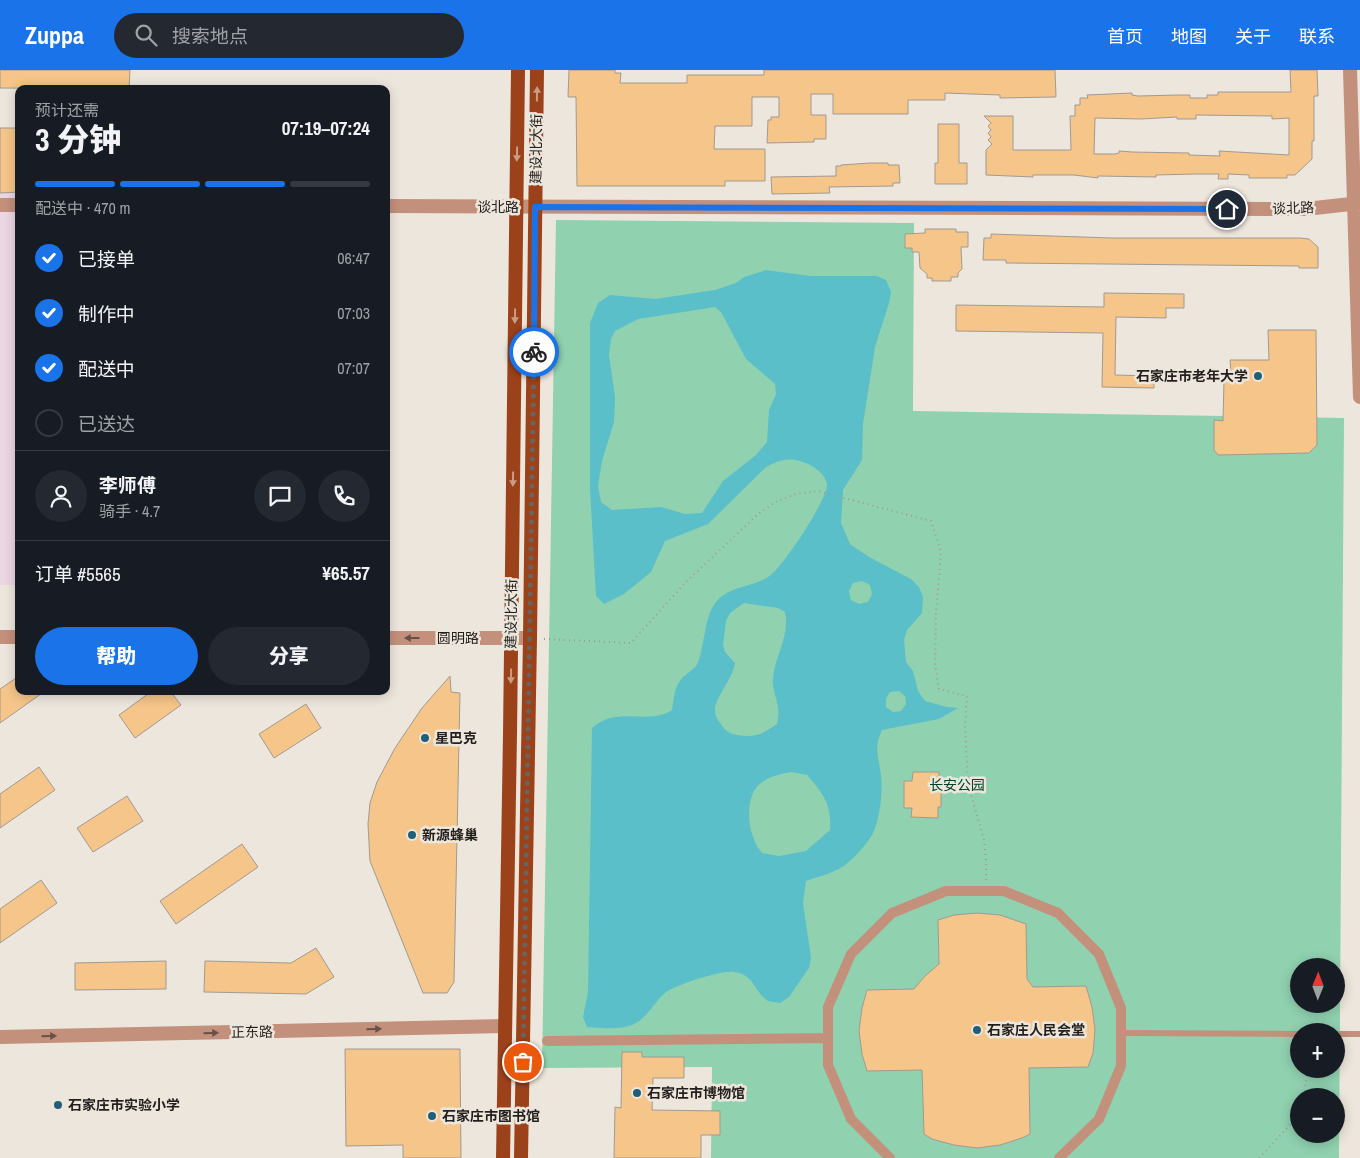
<!DOCTYPE html>
<html lang="zh">
<head>
<meta charset="utf-8">
<style>
  body { margin:0; font-family:"Archivo Narrow","Noto Sans SC",sans-serif; background:#242831; color:#f1f3f6; height:100vh; display:flex; flex-direction:column; font-size:19px; white-space:nowrap }
  * { box-sizing:border-box; margin:0 }
  p { font-size:16px; color:#9ea1a6 }
  .icon { flex:none; width:28px; height:28px; fill:none; stroke:currentColor; stroke-width:2; stroke-linecap:round; stroke-linejoin:round }
  .map { position:relative; flex:1; overflow:hidden }
  .sheet { position:absolute; left:15px; top:15px; width:375px; height:610px; display:flex; flex-direction:column; background:#171b24; border-radius:10px; box-shadow:0 2px 12px #0003 }
  .sheet>* { flex:none }
  .needle { width:32px; rotate:1deg }
  .buttons { position:absolute; left:1290px; top:888px; display:grid; gap:10px }
  .buttons a { display:grid; place-items:center; width:55px; height:55px; border-radius:50%; background:#171b24; box-shadow:0 2px 12px #0003; font-size:25px }
  .pin { position:absolute; display:grid; place-items:center; width:42px; height:42px; color:#fff; margin:-21px; border:2px solid #fff; border-radius:50%; box-shadow:0 1px 5px #0007 }
  .courier { position:absolute; display:grid; place-items:center; width:50px; height:50px; margin:-25px; border:4px solid #1a73e8; border-radius:50%; background:#fff; color:#222; box-shadow:0 1px 6px #0007 }
  .head em { font-style:normal; font-weight:800 }
  .head div { display:flex; flex-direction:column-reverse }
  .head { display:flex; align-items:center; justify-content:space-between; height:85px; padding:0 20px }
  h1 { font-size:32px; font-weight:800; line-height:38px }
  .bar { display:grid; grid-template-columns:repeat(4,1fr); gap:8px 5px; align-content:center; height:60px; padding:0 20px }
  .bar i { height:6px; border-radius:4px; background:#363941 }
  .bar .on { background:#1a73e8 }
  .bar p { grid-column:span 4 }
  .line { display:flex; align-items:center; gap:12px; padding:0 20px; border-top:1px solid #363941 }
  .line div { flex:1 }
  .round { display:grid; place-items:center; flex:none; width:52px; height:52px; border-radius:26px; background:#242831 }
  ol { padding:0 20px; list-style:none }
  li { display:flex; align-items:center; gap:15px; height:55px }
  li p { margin-inline-start:auto }
  li .icon { padding:5px; border-radius:50%; background:#1a73e8; color:#fff; stroke-width:4 }
  li:last-child { color:#9ea1a6 }
  li i { width:28px; height:28px; border:2px solid #363941; border-radius:50% }
  .action { display:flex; gap:10px; margin-top:auto; padding:10px 20px }
  .action a { flex:1; height:58px; border-radius:30px; background:#1a73e8; color:#fff; font-size:20px; font-weight:800; line-height:58px; text-align:center }
  .action a+a { background:#242831; color:#f1f3f6 }
  header { display:flex; align-items:center; gap:30px; box-sizing:border-box; height:70px; padding:0 25px; background:#1a73e8; color:#fff }
  header strong { font-size:24px }
  nav { display:flex; gap:28px; margin-inline-start:auto; font-size:18px }
  .search { width:350px; height:45px; background:#242831; display:flex; align-items:center; gap:12px; box-sizing:border-box; padding:0 18px; border-radius:28px; color:#9ea1a6; font-size:19px }
  .map>svg:first-child { display:block }
  .medical { fill:#ecd6e3 }
  .green { fill:#90d1b0; fill-rule:evenodd }
  .water { fill:#5bbfc9; fill-rule:evenodd }
  .building { fill:#f5c589; stroke:#a19a92; fill-rule:evenodd }
  .lines { fill:none; stroke-linecap:round; stroke-linejoin:round }
  .path { stroke:#a09a93; stroke-width:2; stroke-dasharray:1 4; stroke-linecap:butt }
  .service { stroke:#c3907c; stroke-width:6 }
  .pedestrian { stroke:#c3907c; stroke-width:10 }
  .tertiary { stroke:#c3907c; stroke-width:14 }
  .primary { stroke:#9c421b; stroke-width:14 }
  .oneway { fill:#c99c85 }
  .oneway2 { fill:#6a5147 }
  .done { stroke:#68645f; stroke-width:5; stroke-dasharray:0 9 }
  .route { stroke:#1a73e8; stroke-width:6 }
  .poi-dot { fill:#215f76; stroke:#ede6dc; stroke-width:2 }
  .labels { text-anchor:middle; dominant-baseline:central; stroke-width:5; stroke-linejoin:round; paint-order:stroke }
  .street-label { font-size:14px; fill:#211e1b; stroke:#ede6dc }
  .poi-label { font-size:14px; font-weight:bold; fill:#211e1b; stroke:#ede6dc; text-anchor:start }
  .park-label { font-size:14px; fill:#00422a; stroke:#ede6dc }
</style>
</head>
<body>
<header>
<strong>Zuppa</strong>
<div class="search"><svg class="icon" aria-label="search" viewBox="0 0 24 24"><circle cx="10" cy="10" r="6"/><path d="M15 15l6 6"/></svg>搜索地点</div>
<nav><a>首页</a><a>地图</a><a>关于</a><a>联系</a></nav>
</header>
<div class="map">
<svg width="1360" height="1088" viewBox="0 0 1360 1088">
  <rect width="100%" height="100%" fill="#ede6dc"/>
  <path class="medical" d="M0,81l19,1v433h-19z"/>
  <path class="green" d="M556,150l358,3 -1,188 431,7 -5,740h-628l1,-91 -170,1zM1299,896h37v38h-37zM1299,961h37v38h-37zM1299,1026h37v38h-37z"/>
  <path class="water" d="M766,200l44,6h67l9,4 5,12 -2,11 -14,44 -12,77 -1,36 -19,30 -2,33 9,21 19,13 42,22 8,8 4,10 -1,16 -15,17 -3,10 2,22 7,9 5,20 7,10 22,6 11,1 -19,11 -57,11c-9,20 -3,26 -1,46 2,16 -1,42 -8,57 -4,9 -22,29 -31,34 -11,7 -25,10 -36,14l-3,22 8,55 -2,10 -20,29 -9,6c-4,-1 -9,-1 -12,-2 -13,-8 -14,-27 -34,-29 -13,-2 -59,13 -69,21 -12,10 -17,25 -33,32 -14,5 -30,3 -45,2l-4,-10 5,-25 4,-264c26,-23 55,-2 80,-18 2,-11 2,-23 10,-32 5,-5 14,-9 16,-16 7,-17 6,-47 19,-61 13,-15 36,-14 51,-24 14,-8 59,-77 59,-92 -1,-12 -16,-21 -27,-24 -12,-4 -25,0 -35,7l-57,56 -43,17 -14,31 -27,22 -20,10 -8,-8 -6,-108v-165l8,-20 12,-8 45,4 60,-9 21,-7 8,-6zM715,237l6,5 25,47 29,25 1,10 -7,16 -2,32 -11,13 -33,26 -21,32 -17,1 -24,-7 -49,3 -11,-8 -3,-16 4,-25 12,-39 1,-25 -6,-42 2,-16 4,-8 23,-12zM862,511l8,4 2,9 -4,8 -9,2 -8,-4 -2,-9 4,-8zM744,533l34,5 7,4c5,24 -10,43 -12,66 -1,12 4,19 5,30 1,5 0,11 -1,16 -14,10 -22,14 -40,11 -8,-2 -12,-4 -16,-11 -3,-4 -6,-8 -6,-14 0,-13 18,-31 20,-47l-10,-11 -2,-7 3,-24 4,-8zM899,621l6,5 1,8 -5,7 -8,1 -7,-5v-8l4,-7zM791,702l16,3c16,18 25,30 23,55l-24,21 -27,5 -17,-3c-3,-4 -7,-9 -8,-14 -7,-16 -8,-45 7,-56 9,-7 19,-9 30,-11z"/>
  <path class="building" d="M0,0h130l-1,19 -129,-1z
    M569,0h46v3h6l-1,10h67v-8h77v-5h291l1,27 -56,1v-3l-55,-2v7h-37v14h-75v-20h-22v21h15v24h-12v3l-47,1 1,-23h3v-3h8v-20h-27v29h-37l-1,23h51v32h-40v5h-148l-1,-89h-8z
    M1290,0h27l1,26h-4v45h-2v18l-17,16h-8v3h-38v-3l-21,-1v5h-10l1,-5h-23l-40,1v2l-58,-1v2l-24,-3h-41v2l-47,-2v-25l6,-6 -4,-4 3,-3 -3,-4 3,-3 -3,-4 3,-3 -7,-7h29v34h58l-1,-34h5v-11h5v-7h8l-1,-3 45,-2v2l6,1 41,-1h11v3h17v-3h11v-3h73zM1196,45l76,1v3l17,-1v37l-70,-4 1,5 -31,-1v-2l-57,-1 -13,-1v2l-4,1h-21l1,-36 46,1 36,-2v2h19z
    M938,54h21v39h8v21h-32v-21h3z
    M0,58h19v64l-19,1z
    M870,93h18v2h11l1,18h-7v3l-64,1 1,6 -58,1 -1,-17 65,-1v-10h5v-1z
    M925,159h31v3h12v15h-7l1,22 -4,4v4h-7v4h-19v-3h-5v-4l-7,-6 -1,-16h-7v-4h-7v-14l20,-1z
    M991,164l121,4h188l9,1 9,8v21h-19v-2l-293,-3v-3h-23l1,-22h7z
    M1104,223l80,1v14h-18v10l-50,-1 -1,58 39,1v12l-52,-1 1,-54 -147,-2v-26l148,2z
    M1268,260h48l1,115 -8,8 -91,2 -4,-5v-30l9,1 1,-41 2,-6 5,-2 -1,-12h39z
    M19,606v15h26l-45,32v-34z
    M450,606l1,16 9,1 -6,289 -7,11h-24l-53,-132 -2,-37 2,-21 7,-21 18,-34 27,-40z
    M152,621h18l11,14 -46,33 -16,-23z
    M306,634l15,24 -47,30 -15,-24z
    M39,697l16,23 -55,38v-34z
    M913,702h26v10h2v25h-3v11l-27,-1 1,-9h-8v-27h8z
    M127,726l16,25 -50,31 -16,-24z
    M242,774l16,23 -82,57 -16,-23z
    M41,810l16,23 -57,40v-34z
    M977,843l23,2 26,9 1,55 6,8 53,-1 6,21 3,23 -2,23 -5,14 -59,1 1,66 -8,4 -22,7 -23,3 -23,-3 -22,-6 -8,-5 -2,-64 -55,1 -5,-17 -3,-23 3,-23 5,-18 47,-1 11,-13 14,-12 -1,-44 16,-5z
    M316,878l18,29 -28,17 -102,-2 1,-31 86,2z
    M166,891v28l-91,1v-27z
    M345,979h115l1,109h-58v-13l-57,1z
    M622,982h20v5h42v21h-31l-1,32 68,1v24h-19v23h-87l1,-51 6,1z"/>
  <g class="lines">
    <path class="path" d="M544,569l87,4 55,-61 71,-67 18,-13 21,-8 22,-3 113,30 10,31 -5,62 -1,50 4,25 28,7 -2,31 3,57 16,56 2,20v21
      M1304,1026l2,-15v-12
      M1259,1088l30,-32 10,-17"/>
    <path class="service" d="M1122,963l177,1
      M1336,964h24"/>
    <path class="pedestrian" d="M547,971l281,-3
      M890,1088l-39,-39 -23,-54v-58l23,-53 41,-41 54,-22h58l54,22 41,41 22,54v58l-22,53 -40,39"/>
    <path class="tertiary" d="M1350,0l10,327
      M0,135h19
      M386,136l920,3 54,-6
      M0,567h19
      M386,568h144
      M0,967l505,-11"/>
    <path class="primary" d="M503,1088l7,-424 8,-664
      M521,1088l9,-520 7,-568"/>
  </g>
  <defs><path id="oneway-solid" d="M-6-.8H1V-3.2L6.5 0L1 3.2V.8H-6Z" transform="scale(1.25)"/></defs>
  <g class="oneway">
    <use href="#oneway-solid" transform="translate(537 24) rotate(-89)"/>
    <use href="#oneway-solid" transform="translate(517 84) rotate(91)"/>
    <use href="#oneway-solid" transform="translate(515 246) rotate(91)"/>
    <use href="#oneway-solid" transform="translate(513 409) rotate(91)"/>
    <use href="#oneway-solid" transform="translate(511 606) rotate(91)"/>
  </g>
  <g class="oneway2">
    <use href="#oneway-solid" transform="translate(412 568) rotate(-180)"/>
    <use href="#oneway-solid" transform="translate(374 959) rotate(-1)"/>
    <use href="#oneway-solid" transform="translate(211 963) rotate(-1)"/>
    <use href="#oneway-solid" transform="translate(49 966) rotate(-1)"/>
  </g>
  <g class="lines">
    <path class="done" d="M523,992l11,-710"/>
    <path class="route" d="M534,282l1,-145 692,2"/>
  </g>
  <g class="poi-dot">
    <circle cx="1258" cy="306" r="5"/>
    <circle cx="425" cy="668" r="5"/>
    <circle cx="412" cy="765" r="5"/>
    <circle cx="977" cy="960" r="5"/>
    <circle cx="637" cy="1023" r="5"/>
    <circle cx="58" cy="1035" r="5"/>
    <circle cx="432" cy="1046" r="5"/>
  </g>
  <g class="labels">
    <g class="street-label">
      <text transform="translate(536 79) rotate(-89)">建设北大街</text>
      <text x="498" y="137">谈北路</text>
      <text transform="translate(1293 138) rotate(-2)">谈北路</text>
      <text transform="translate(511 544) rotate(-89)">建设北大街</text>
      <text x="458" y="568">圆明路</text>
      <text transform="translate(252 962) rotate(-1)">正东路</text>
    </g>
    <g class="poi-label">
      <text x="1248" y="306" text-anchor="end">石家庄市老年大学</text>
      <text x="435" y="668">星巴克</text>
      <text x="422" y="765">新源蜂巢</text>
      <text x="987" y="960">石家庄人民会堂</text>
      <text x="647" y="1023">石家庄市博物馆</text>
      <text x="68" y="1035">石家庄市实验小学</text>
      <text x="442" y="1046">石家庄市图书馆</text>
    </g>
    <g class="park-label">
      <text x="957" y="715">长安公园</text>
    </g>
  </g>
</svg>
<div class="buttons">
<a><svg class="needle" viewBox="-14 -14 28 28"><path d="M0-13l5 13h-10z" fill="#e53935"/><path d="M0 13l5-13h-10z" fill="#9ea1a6"/></svg></a>
<a>+</a>
<a>−</a>
</div>
<div class="pin" style="left:523px;top:992px;background:#ea580c"><svg class="icon" aria-label="bag" viewBox="0 0 24 24"><path d="M5 8h14l-1 12H6zM9 8a3 3 0 0 1 6 0"/></svg></div>
<div class="pin" style="left:1227px;top:139px;background:#1f2937"><svg class="icon" aria-label="home" viewBox="0 0 24 24"><path d="M3 11l9-7 9 7M6 9v11h12V9"/></svg></div>
<div class="courier" style="left:534px;top:282px"><svg class="icon" aria-label="bike" viewBox="0 0 24 24"><circle cx="6" cy="16" r="4"/><circle cx="18" cy="16" r="4"/><path d="M6 16l4-8h5l3 8M10 8l3 8H6M13 5h3"/></svg></div>
<section class="sheet">
<div class="head"><div><h1>3 分钟</h1><p>预计还需</p></div><em>07:19–07:24</em></div>
<div class="bar"><i class="on"></i><i class="on"></i><i class="on"></i><i></i><p>配送中 · 470 m</p></div>
<ol>
<li><svg class="icon" aria-label="check" viewBox="0 0 24 24"><path d="M5 12l5 5 9-10"/></svg>已接单<p>06:47</p></li>
<li><svg class="icon" aria-label="check" viewBox="0 0 24 24"><path d="M5 12l5 5 9-10"/></svg>制作中<p>07:03</p></li>
<li><svg class="icon" aria-label="check" viewBox="0 0 24 24"><path d="M5 12l5 5 9-10"/></svg>配送中<p>07:07</p></li>
<li><i></i>已送达</li>
</ol>
<div class="line" style="height:90px"><a class="round"><svg class="icon" aria-label="person" viewBox="0 0 24 24"><circle cx="12" cy="8" r="4"/><path d="M4 21q1-7 8-7t8 7"/></svg></a><div><b>李师傅</b><p>骑手 · 4.7</p></div><a class="round"><svg class="icon" aria-label="chat" viewBox="0 0 24 24"><path d="M4 5h16v11H9l-5 4z"/></svg></a><a class="round"><svg class="icon" aria-label="phone" viewBox="0 0 24 24"><path d="M5 4h4l2 5-3 2q2 4 5 5l2-3 5 2v4C11 20 4 13 5 4z"/></svg></a></div>
<div class="line" style="height:65px"><div>订单 #5565</div><b>¥65.57</b></div>
<div class="action"><a>帮助</a><a>分享</a></div>
</section>
</div>
</body>
</html>
